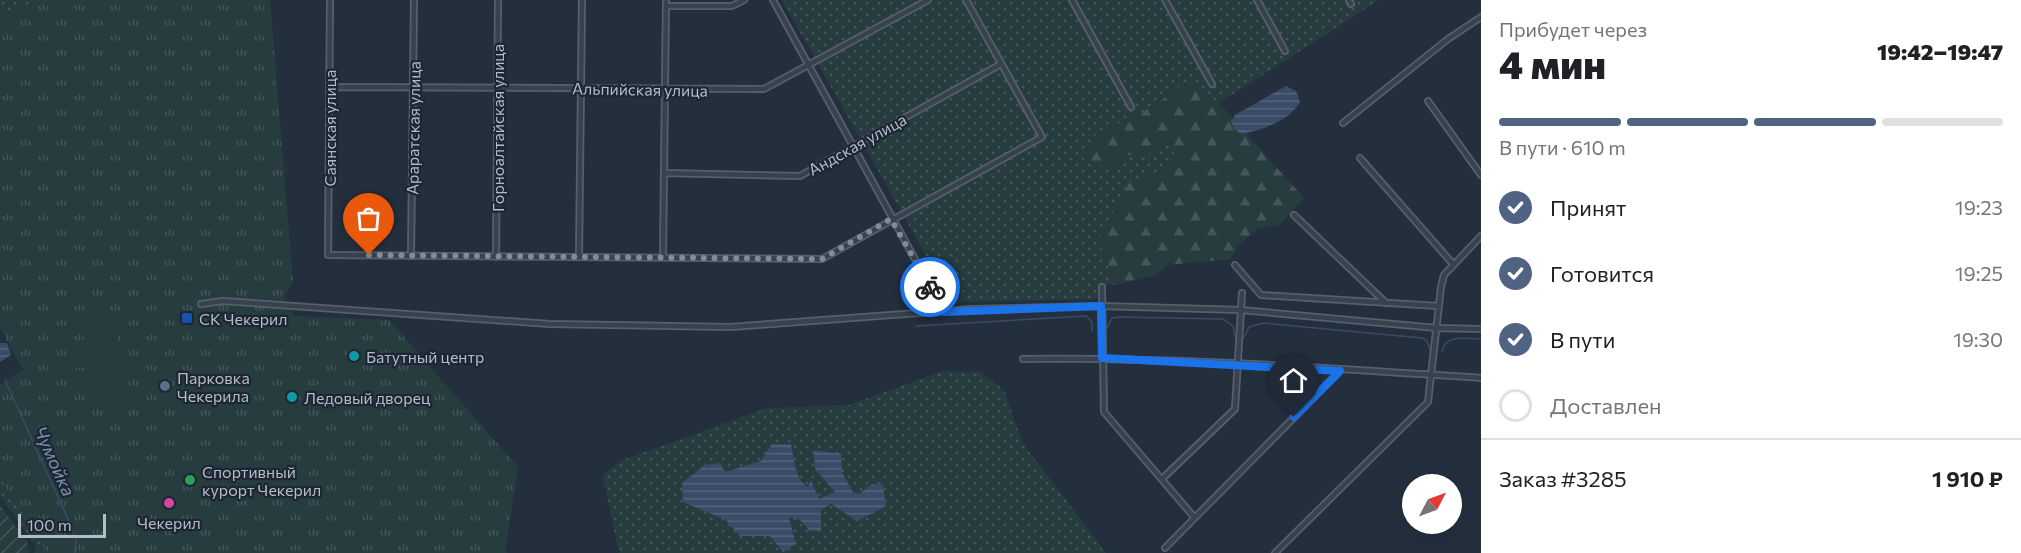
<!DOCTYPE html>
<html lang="ru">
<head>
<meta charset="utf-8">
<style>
  body { margin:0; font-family:Commissioner,sans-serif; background:#f2f2f2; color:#202124; height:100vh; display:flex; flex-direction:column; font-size:22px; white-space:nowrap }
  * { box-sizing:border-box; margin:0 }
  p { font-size:20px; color:#757577 }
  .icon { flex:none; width:33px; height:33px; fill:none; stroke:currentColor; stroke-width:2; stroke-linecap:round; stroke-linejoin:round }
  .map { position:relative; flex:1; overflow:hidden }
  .drawer { display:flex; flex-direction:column; background:#fff; width:540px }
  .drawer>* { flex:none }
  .needle { width:39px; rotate:49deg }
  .controls { position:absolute; left:1402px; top:474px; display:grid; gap:12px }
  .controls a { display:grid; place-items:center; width:60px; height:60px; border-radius:50%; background:#fff; box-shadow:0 6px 24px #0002; font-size:30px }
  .scale { position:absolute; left:18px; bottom:15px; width:88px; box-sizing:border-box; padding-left:6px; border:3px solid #b4bcc9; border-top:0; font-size:16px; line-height:21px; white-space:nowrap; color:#b4bcc9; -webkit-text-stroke:4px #1d2633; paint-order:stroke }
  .pin { position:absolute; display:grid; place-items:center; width:51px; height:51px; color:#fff; margin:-62px -26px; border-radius:50% 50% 50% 0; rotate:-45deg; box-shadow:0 0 6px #0007 }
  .pin .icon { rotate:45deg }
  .courier { position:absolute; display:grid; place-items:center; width:60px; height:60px; margin:-30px; border:4px solid #1a73e8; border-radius:50%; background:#fff; color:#222; box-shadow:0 2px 8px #0007 }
  .summary em { font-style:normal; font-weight:800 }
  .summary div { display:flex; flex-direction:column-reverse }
  .summary { display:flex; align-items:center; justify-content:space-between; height:102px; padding:0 18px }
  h1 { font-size:39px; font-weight:800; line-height:45px }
  .bar { display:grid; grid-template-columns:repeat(4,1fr); gap:9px 6px; align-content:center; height:72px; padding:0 18px }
  .bar i { height:8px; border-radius:4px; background:#e0e0e0 }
  .bar .on { background:#506383 }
  .bar p { grid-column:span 4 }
  .line { display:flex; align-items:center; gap:15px; padding:0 18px; border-top:2px solid #e0e0e0 }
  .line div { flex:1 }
  ol { padding:0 18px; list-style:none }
  li { display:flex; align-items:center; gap:18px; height:66px }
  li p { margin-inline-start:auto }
  li .icon { padding:6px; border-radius:50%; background:#506383; color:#fff; stroke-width:4 }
  li:last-child { color:#757577 }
  li i { width:33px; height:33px; border:3px solid #e0e0e0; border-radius:50% }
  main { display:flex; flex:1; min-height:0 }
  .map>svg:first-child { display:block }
  .grass { fill:url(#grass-dots) }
  .forest { fill:url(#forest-firs) }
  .park { fill:url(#park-tufts) }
  .garden { fill:url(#garden-furrows) }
  .pitch { fill:#263c3f }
  .water { fill:url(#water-rules) }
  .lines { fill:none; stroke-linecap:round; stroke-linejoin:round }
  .stream { stroke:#394c67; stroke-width:1.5 }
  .street-casing { stroke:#565f6c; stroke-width:8 }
  .street { stroke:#38414e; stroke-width:4.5 }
  .done { stroke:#828b98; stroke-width:6; stroke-dasharray:0 10.8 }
  .route { stroke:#1a73e8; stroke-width:8 }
  .transit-dot { fill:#1a4fb4; stroke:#1d2633; stroke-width:2 }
  .culture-dot { fill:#0f9aa8; stroke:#1d2633; stroke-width:2 }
  .service-dot { fill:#5c6f8a; stroke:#1d2633; stroke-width:2 }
  .leisure-dot { fill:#2e9e5b; stroke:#1d2633; stroke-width:2 }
  .hotel-dot { fill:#d1479c; stroke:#1d2633; stroke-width:2 }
  .labels { text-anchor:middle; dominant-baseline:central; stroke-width:4.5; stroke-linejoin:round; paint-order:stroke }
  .street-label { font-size:16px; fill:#b4bcc9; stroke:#1d2633 }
  .poi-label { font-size:16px; fill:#b4bcc9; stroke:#1d2633; text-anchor:start }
  .water-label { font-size:18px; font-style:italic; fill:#7c92b1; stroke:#1d2633 }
</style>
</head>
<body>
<main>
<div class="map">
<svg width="1481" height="553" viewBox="0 0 1481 553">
  <defs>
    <pattern id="grass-dots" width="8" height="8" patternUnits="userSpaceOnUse" patternTransform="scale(1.5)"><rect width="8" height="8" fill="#263c3f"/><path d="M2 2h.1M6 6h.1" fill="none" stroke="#435659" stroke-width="1.8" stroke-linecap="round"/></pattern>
    <pattern id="forest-firs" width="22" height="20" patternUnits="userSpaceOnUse" patternTransform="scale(1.5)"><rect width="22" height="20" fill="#263c3f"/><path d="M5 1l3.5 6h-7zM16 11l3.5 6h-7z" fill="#435659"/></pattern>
    <pattern id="park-tufts" width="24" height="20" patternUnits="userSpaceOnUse" patternTransform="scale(1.5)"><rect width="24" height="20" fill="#263c3f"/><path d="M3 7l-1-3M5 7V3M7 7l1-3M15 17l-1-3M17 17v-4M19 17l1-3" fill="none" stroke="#435659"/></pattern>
    <pattern id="garden-furrows" width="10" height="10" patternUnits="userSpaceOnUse" patternTransform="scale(1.5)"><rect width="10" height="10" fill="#263c3f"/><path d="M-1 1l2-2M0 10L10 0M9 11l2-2" fill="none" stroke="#435659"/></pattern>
    <pattern id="water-rules" width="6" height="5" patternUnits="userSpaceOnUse" patternTransform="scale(1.5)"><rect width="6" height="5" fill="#394c67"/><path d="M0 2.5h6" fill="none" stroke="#53647b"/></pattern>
  </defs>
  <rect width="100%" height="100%" fill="#242f3e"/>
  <path class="grass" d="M0,0h45l-45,15z
    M782,0h597l-160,103 -34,-20 -43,30 -45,20c35,25 35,32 72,6l8,11 -20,23 -29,11 -29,57 16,44 -8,-1 -10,15 -145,3z
    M943,371l37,1 24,18 18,52 84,111h-487l-16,-77 17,-15 147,-53 82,-3z
    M0,425l50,128h-16l2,-7 -36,-50z"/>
  <path class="forest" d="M1186,83l33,20 85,95 -24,27 -23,4 -19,17 -7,13 -64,6 -11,10 -41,10 -16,-44 29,-57 29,-11 20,-23 -8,-11 -24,17 -18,-1 -7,13 -24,-3 -18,-9 19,-23 45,-20z"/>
  <path class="park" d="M45,0h225l23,280 -9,18 10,18 95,4 129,147 -13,83 3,3h-461l-47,-76v-92l23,-15 -23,-42v-313z"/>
  <path class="garden" d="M0,505l27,37 2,11h-29z"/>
  <path class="pitch" d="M113,316l16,85 -32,6 -16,-85z
    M81,341l5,26 -13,2 -5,-25z"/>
  <path class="water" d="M1286,86l10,5 4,11c-12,20 -37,27 -58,32l-8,-5 -3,-7 4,-7z
    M0,343h7l4,12 -11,7z
    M772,444h19c3,14 3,34 17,43l3,-7 8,19 16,-7 -20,-23 -1,-19 27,4 1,18 11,20 6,2 13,-10 11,1 3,21 -29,15 -26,-17 -10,6v20l-11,1 -10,-11 -11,-3 7,27 -13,8 -13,-16h-30l-14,-16 -43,-18 -1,-19 23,-18 15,-2 5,9 36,-11z"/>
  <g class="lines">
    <path class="stream" d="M916,326l170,-10 6,6v9
      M1106,329l6,-11 7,-1 104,2 10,7 2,10
      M1244,337l5,-10 14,-4 159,15 5,3 3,9
      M1442,351c4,-18 25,-12 39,-12
      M5,380l63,139 8,22 -1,12"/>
    <defs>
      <path id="street" d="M330,0l-2,255 494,4 220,-122 -76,-137
        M773,0l171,312
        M1072,0l59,107
        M1165,0l47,84
        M1257,0l28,51
        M1349,0l2,4
        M666,6h66l12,-6
        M329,87l435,2 164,-89
        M1428,101l53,74
        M1343,123l105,-84 33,-22
        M1360,158l93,106
        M664,173l136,3 201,-112
        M1294,215l92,88
        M411,256l3,-256
        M496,257l2,-257
        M579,257l3,-257
        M663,257l3,-257
        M1235,265l26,30 177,11
        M1102,287l2,125 90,105
        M201,304l22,-3 327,23 180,3 242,-18 129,-3 140,4 196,18 44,1
        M1023,359c152,-2 306,9 458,19
        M1162,479l73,-70 7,-116
        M1165,548l175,-177
        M1275,553l153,-151 13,-115 3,-12 37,-39"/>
    </defs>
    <use href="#street" class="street-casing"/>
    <use href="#street" class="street"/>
  </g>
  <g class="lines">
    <path class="done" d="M369,255l453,4 69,-40 39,68"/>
    <path class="route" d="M930,287l14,25 157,-6 1,52 238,13 -46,46"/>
  </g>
  <rect class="transit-dot" x="181" y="312" width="12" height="12" rx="3"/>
  <g class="culture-dot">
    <circle cx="354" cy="356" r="6"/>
    <circle cx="292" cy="397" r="6"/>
  </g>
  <circle class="service-dot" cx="165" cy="386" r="6"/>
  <circle class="leisure-dot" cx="190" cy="480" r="6"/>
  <circle class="hotel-dot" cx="169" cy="503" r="6"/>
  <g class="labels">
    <g class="street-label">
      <text transform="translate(640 89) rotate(1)">Альпийская улица</text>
      <text transform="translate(329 128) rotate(-90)">Саянская улица</text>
      <text transform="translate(413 128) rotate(-89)">Араратская улица</text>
      <text transform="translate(497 128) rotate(-90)">Горноалтайская улица</text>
      <text transform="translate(857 144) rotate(-29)">Андская улица</text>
    </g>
    <g class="poi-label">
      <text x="199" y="318">СК Чекерил</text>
      <text x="366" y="356">Батутный центр</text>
      <text x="177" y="377">Парковка<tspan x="177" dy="18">Чекерила</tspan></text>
      <text x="304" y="397">Ледовый дворец</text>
      <text x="202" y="471">Спортивный<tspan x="202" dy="18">курорт Чекерил</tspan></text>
      <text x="169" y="522" text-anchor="middle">Чекерил</text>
    </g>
    <g class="water-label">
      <text transform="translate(55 461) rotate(66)">Чумойка</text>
    </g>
  </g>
</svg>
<div class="controls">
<a><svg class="needle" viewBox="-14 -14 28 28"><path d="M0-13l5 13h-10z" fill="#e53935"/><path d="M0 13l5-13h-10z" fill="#757577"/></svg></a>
</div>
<div class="scale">100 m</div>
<div class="pin" style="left:369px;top:255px;background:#ea580c"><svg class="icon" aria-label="bag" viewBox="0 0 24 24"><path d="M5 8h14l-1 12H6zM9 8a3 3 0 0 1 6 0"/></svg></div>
<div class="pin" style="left:1294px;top:417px;background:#1f2937"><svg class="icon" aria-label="home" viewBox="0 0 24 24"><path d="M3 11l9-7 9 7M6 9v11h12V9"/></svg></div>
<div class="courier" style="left:930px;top:287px"><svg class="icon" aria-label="bike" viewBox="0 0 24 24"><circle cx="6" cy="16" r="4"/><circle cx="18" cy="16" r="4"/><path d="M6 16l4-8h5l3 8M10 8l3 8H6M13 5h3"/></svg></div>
</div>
<section class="drawer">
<div class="summary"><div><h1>4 мин</h1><p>Прибудет через</p></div><em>19:42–19:47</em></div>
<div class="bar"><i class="on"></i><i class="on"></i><i class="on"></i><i></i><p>В пути · 610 m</p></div>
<ol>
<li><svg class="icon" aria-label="check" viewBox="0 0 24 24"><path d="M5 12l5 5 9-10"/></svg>Принят<p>19:23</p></li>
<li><svg class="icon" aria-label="check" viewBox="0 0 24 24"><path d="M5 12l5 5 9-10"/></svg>Готовится<p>19:25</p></li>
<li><svg class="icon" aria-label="check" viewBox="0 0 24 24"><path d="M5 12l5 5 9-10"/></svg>В пути<p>19:30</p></li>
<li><i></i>Доставлен</li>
</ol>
<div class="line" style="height:78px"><div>Заказ #3285</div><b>1 910 ₽</b></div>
</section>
</main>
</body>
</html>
